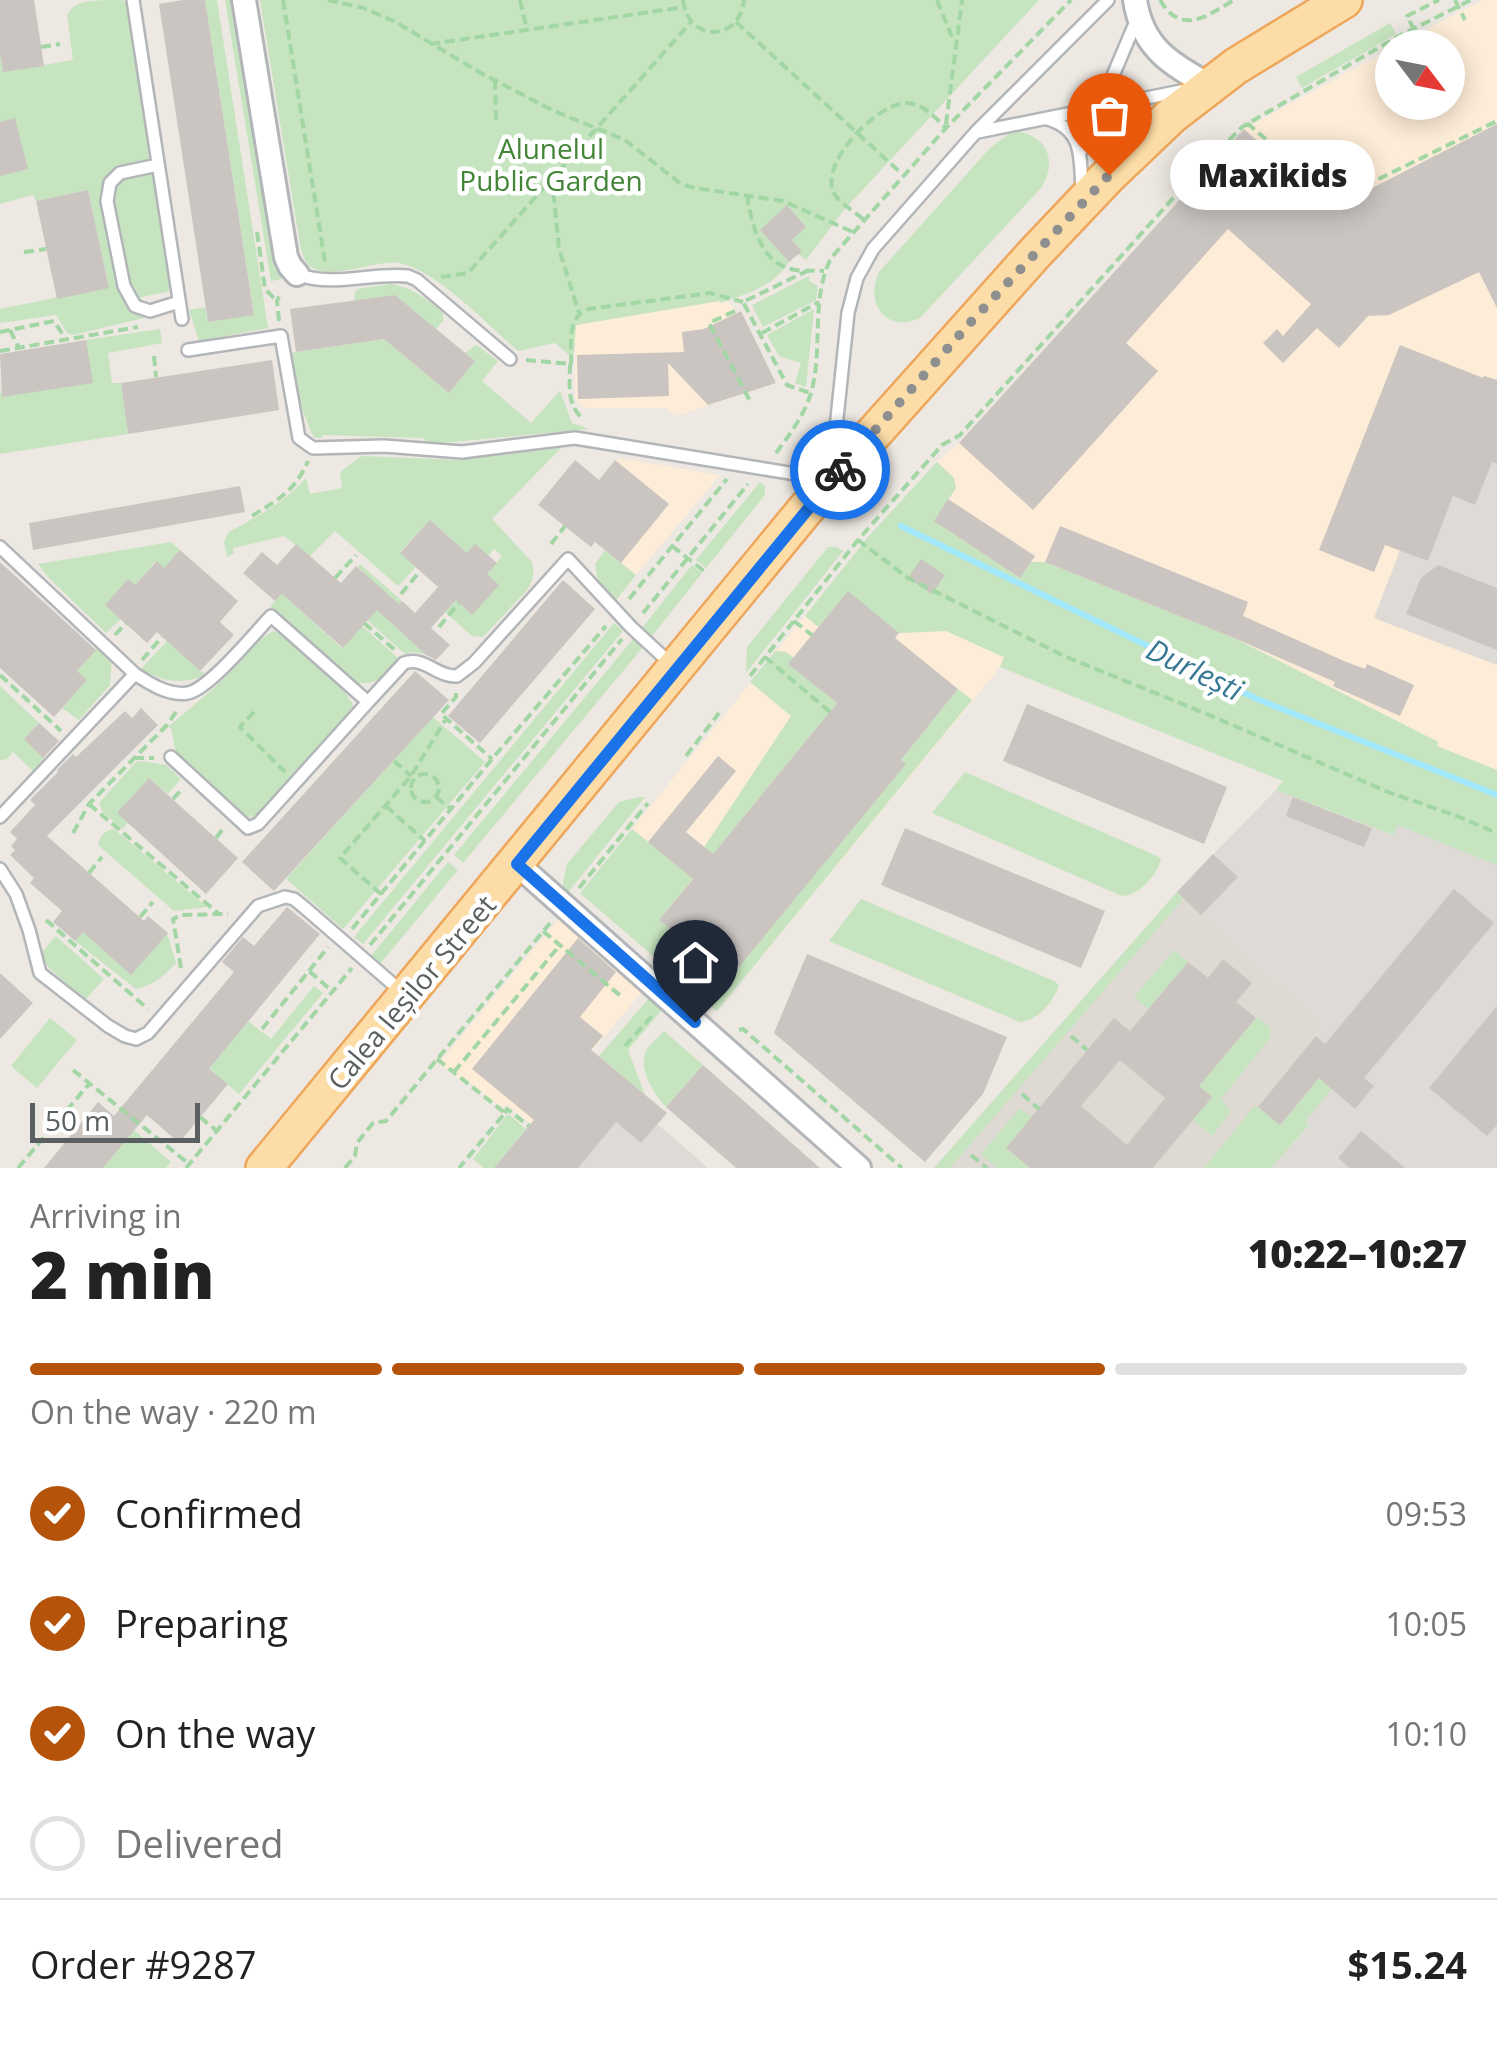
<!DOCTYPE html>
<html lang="en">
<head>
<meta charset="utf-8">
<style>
  body { margin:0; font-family:"Open Sans",sans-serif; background:#f2f2f2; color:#222; height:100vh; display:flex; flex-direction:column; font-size:38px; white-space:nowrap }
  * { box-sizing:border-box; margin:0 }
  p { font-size:32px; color:#767676 }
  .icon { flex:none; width:55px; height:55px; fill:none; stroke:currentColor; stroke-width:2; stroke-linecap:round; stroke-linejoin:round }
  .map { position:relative; height:1168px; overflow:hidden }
  .panel { display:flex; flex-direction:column; background:#fff; flex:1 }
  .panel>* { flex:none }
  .needle { width:65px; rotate:122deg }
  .tools { position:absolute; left:1375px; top:30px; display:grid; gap:20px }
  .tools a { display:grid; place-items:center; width:90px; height:90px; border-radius:50%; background:#fff; box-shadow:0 5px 25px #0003; font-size:50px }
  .scale { position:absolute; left:30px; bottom:25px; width:170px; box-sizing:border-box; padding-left:10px; border:5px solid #5a6062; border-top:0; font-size:28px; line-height:35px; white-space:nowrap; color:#5a6062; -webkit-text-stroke:8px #fff; paint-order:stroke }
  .pin { position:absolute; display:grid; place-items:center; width:85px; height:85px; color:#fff; margin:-102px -42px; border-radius:50% 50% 50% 0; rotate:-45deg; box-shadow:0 0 10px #0007 }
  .pin .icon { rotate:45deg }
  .courier { position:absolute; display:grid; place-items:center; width:100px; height:100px; margin:-50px; border:8px solid #1a73e8; border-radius:50%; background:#fff; color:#222; box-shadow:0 2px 12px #0007 }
  .bubble { position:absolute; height:70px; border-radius:35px; background:#fff; box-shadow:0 5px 25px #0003; font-size:32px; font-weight:800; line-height:70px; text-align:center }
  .headline em { font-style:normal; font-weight:800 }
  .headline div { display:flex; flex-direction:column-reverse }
  .headline { display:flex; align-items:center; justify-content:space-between; height:170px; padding:0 30px }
  h1 { font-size:65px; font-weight:800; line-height:75px }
  .bar { display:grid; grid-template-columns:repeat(4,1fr); gap:15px 10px; align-content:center; height:120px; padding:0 30px }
  .bar i { height:12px; border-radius:8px; background:#e0e0e0 }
  .bar .active { background:#b45309 }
  .bar p { grid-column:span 4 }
  .line { display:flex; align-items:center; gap:25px; padding:0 30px; border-top:2px solid #e0e0e0 }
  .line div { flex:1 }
  ol { padding:0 30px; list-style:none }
  li { display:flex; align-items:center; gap:30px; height:110px }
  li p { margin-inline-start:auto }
  li .icon { padding:10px; border-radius:50%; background:#b45309; color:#fff; stroke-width:4 }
  li:last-child { color:#767676 }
  li i { width:55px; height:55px; border:5px solid #e0e0e0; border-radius:50% }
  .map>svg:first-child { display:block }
  .commercial { fill:#fdecd7 }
  .industrial { fill:#dedad6 }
  .education { fill:#dfd9d3 }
  .green { fill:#c6e4bf }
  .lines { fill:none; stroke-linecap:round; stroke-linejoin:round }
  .stream { stroke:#a2e8fd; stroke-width:6 }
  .building { fill:#cac5c1; fill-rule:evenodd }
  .lane-casing { stroke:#b3b6b9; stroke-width:16 }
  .street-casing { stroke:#b3b6b9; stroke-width:28 }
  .primary-casing { stroke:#eea65a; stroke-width:40 }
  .path { stroke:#a2d6a5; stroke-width:4; stroke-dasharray:10 5; stroke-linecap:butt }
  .lane { stroke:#fff; stroke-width:11 }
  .street { stroke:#fff; stroke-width:22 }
  .primary { stroke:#fddda7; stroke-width:35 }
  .done { stroke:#8d908f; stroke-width:10; stroke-dasharray:0 18 }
  .route { stroke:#1a73e8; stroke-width:12 }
  .labels { text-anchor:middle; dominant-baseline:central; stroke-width:9; stroke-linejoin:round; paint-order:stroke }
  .park-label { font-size:28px; fill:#438537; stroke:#fff }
  .street-label { font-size:28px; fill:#5a6062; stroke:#fff }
  .water-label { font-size:30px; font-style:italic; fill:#387894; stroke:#fff }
</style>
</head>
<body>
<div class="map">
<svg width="1497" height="1168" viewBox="0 0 1497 1168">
  <rect width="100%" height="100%" fill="#ede8e2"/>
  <path class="commercial" d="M1483,0h14v464l-56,-19 -67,173 123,47v105l-61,-24 1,-5 -203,-103 -189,-76h-14l-11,16 -86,-57 22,-33 -2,-10 -17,-16 22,-19 285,-314 148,-81v54h56v-54l-55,-1z
    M720,300l1,3 7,-2 8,12 5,-2 35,72 -100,33 -9,-8h-82l-10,-10v-73z
    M625,459l95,16 -84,100 -41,-33 32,-39 -28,-23 16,-20z
    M834,580l65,53 47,-2 59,27 -5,9 -21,26 -262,318 -9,-51 -49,-40 22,-51 -49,-40z
    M559,918l83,74 -111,132 -24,-19 -3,4 -39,-30 -3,3 -23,-19z"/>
  <path class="industrial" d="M1441,444l56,20v201l-123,-47z
    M1276,790l116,45 6,-11 99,40v304h-226l38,-42 -4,-5 -9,-62 27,-33 -146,-134z
    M592,1050l53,45 -3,16 66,57h-214z"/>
  <path class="education" d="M1177,892l146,134 -26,33 35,30 -27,32 4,4 -38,43h-337z"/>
  <path class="green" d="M104,0h18l4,3 45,285 -4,4 -26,5 3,21 -71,17 -6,-2 -11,-18 -56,8v-14l109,-22 -21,-97 -52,11 -3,-6 -33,9v-28l15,-57 -15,3v-67l3,17 70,-12 -6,-45c8,-15 22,-13 37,-15z
    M205,0h12l51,328 -69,13 -10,-31 16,-3 3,15 46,-8z
    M225,0h11l46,279 -11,2z
    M260,0h779l-195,210 -38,50 -8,-6 3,-4 -9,-10 14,-13 -19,-21 -27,24 29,32c-15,24 -43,32 -68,41l-1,-2 -144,24 -2,28 -5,2 -14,-12 -37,8c-30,-26 -82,-81 -119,-88 -25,-4 -74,21 -91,1 -2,-1 -6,-12 -7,-14z
    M1390,23l6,11 -94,54 -6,-11z
    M1019,132c30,5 38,32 22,56l-121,130c-33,16 -56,-14 -41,-46l111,-124 20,-15z
    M809,276v5l9,5 -2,14 -53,27 -11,-22z
    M391,284c22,4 35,14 52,29v8l-7,8 -41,-34 -41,6 1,-9 3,-3z
    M814,309l-8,78 -11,-4 6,-20 -22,-7 -12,-21z
    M160,329l2,14 -54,10 4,30h9l7,51 -128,20v-67l2,10 84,-57z
    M384,339l65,54 26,-32 -10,-8 11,-8 22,16 -16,20 49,42 29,-32 12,32 17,6 -147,14h-15l-3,-5 -101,-3 -2,3h-6l-3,-4 -12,-31 -10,-50z
    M561,448l-69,71 40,43c3,10 1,18 -4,27l-45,48 -11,-1 -27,-24 11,-12 15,14 16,-40 15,-18 -8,-7 -6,7 -21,-3 -37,-33 -30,32 16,15 -18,19 -63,-55 -25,25 -26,-20 -51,12 1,5 -7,4 -3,-15 5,-10c28,-15 56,-30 77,-54l4,16 32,-6 -2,-16 22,-16 95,4z
    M937,462l17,16 2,10 -22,33 86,57 11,-16h14l189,76 204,104 -1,4 60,24v95l-99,-40 -5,10 -117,-45 7,-9 -283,-114 4,-10 -58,-26 -47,2 -51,-41 -30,35 -13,-11 63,-79z
    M760,482l5,4v9l-59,73 -10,-8z
    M171,542l9,8 -16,18 -8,-7 -21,24 -14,34 -15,14 -56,-54 -12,-15z
    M828,547h8l7,4 -97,122 1,-26z
    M605,550l31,25 -20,25 -18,-19 -3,-17z
    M360,564l42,37 -16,17 39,36 -13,-2 -7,2 -38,-34 -9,-52z
    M692,565l10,8 -50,63 -10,-8z
    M282,594l60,54 20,-22 36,32c-15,18 -17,27 -43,25l-85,-77z
    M614,623l9,8 -260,313 -9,-7z
    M273,631l8,3c22,20 61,47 73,73l-92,104 -10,6 -10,-1 -66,-63 -5,-25 -3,-1 46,-39 45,-47z
    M634,638l10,8 -181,217 -9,-8z
    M167,641l33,30 6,4c-24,10 -43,7 -65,-6z
    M98,647l14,12 -2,26 -31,35 -17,-12 24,-27 -9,-10z
    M775,651l11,1 8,6 -5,6 48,39 -178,217 71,58 175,-214 -4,-4 57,-71 14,11 -255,311 -137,-118 52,-64 55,44 104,-157 -41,-34z
    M0,686l39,37 -15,16 20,19 -11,13 -20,-19 -6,7 -7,1z
    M433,717l52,45 -142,167 -57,-50z
    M142,761l24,4 15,14 -13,15 -19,-16 -31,35 10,10 -6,6 -19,-17 -4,-9 37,-41z
    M965,772l192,84 4,3c-4,16 -21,36 -39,37l-190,-83z
    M639,797h6l-79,98 -4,-7 5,-24 52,-62z
    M114,829l93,78 -33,4 -76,-66c2,-8 6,-15 16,-16z
    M448,862l10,8 -78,94 -9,-8z
    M1177,892l7,6 -234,270h-16z
    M861,899l193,82 5,4c-5,16 -21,36 -39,37l-191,-81z
    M83,932l48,42 36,-41 9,30c-13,14 -21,21 -40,26l-61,-48z
    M56,936l48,43 -19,21 -37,-33 -8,-13z
    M1174,950l14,12 -40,47 -14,-12z
    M314,986l9,7 -84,101 -30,-25 39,-48 23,18z
    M649,998l13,12 -34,40 17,45 -46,-39z
    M1257,1017l13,10 1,10 -50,62 10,12 -19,25 -19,-16 19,-23 -13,-11z
    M50,1018l27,22 -40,48 -26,-22z
    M664,1031l39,34 -37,42c-12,-13 -28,-37 -20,-56 4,-7 13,-14 18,-20z
    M1296,1059l36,30 -27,32 4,4 -38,43h-67l51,-63 26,20 33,-41 -21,-19z
    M1020,1108l12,9 -26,31 24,20h-33l-16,-14z
    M508,1114l18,15 -32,39h-10l-11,-9z
    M134,1130l37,32 -5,6h-63z"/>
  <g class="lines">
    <path class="stream" d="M901,526l356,173 240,96"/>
  </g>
  <path class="building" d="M0,0h34l10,66 -41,6 -3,-18z
    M183,0h22l49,315 -46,7 -49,-318z
    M15,118l13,51 -28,7v-54z
    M1497,124v184l-18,-36 -90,43 -21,1 -29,32 -22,-20 -34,35 -20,-20 14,-14 6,7 28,-32 -83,-75 -102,114 32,28 -125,139 -74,-67 285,-314 89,79z
    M88,190l21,98 -52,11 -21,-98z
    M787,205l19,22 -14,13 10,11 -13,11 -29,-32z
    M395,295l80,66 -26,32 -65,-54 -88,13 -6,-43z
    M741,311l35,72 -68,22 -40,-42 1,33 -91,3 -1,-44 107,-3 -2,-20 22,-3z
    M86,340l7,43 -91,14 -2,-43z
    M1400,345l83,33 1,-2 13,4v84l-5,-2 -17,43 -22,-9 -25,65 -43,-16 -11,27 -55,-22z
    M272,360l7,50 -151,24 -7,-51z
    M575,460l24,20 16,-20 54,44 -48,59 -26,-21 -4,5 -53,-42z
    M240,486l5,26 -212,38 -4,-27z
    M948,499l87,57 -15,22 -86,-57z
    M430,520l37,33 8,-9 22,19 -10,11 12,11 -27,30 -16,-15 -25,28 19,17 -14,15 -10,-5 -49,-45 -34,38 -61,-54 -7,7 -32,-28 19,-21 15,13 19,-21 45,39 15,-17 43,38 3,-3 13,12 23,-26 -38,-34z
    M1060,526l188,76 -5,14 101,45 21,8 2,-5 47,21 -14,31 -67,-30 2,-4 -101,-44 -189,-76z
    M180,550l58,51 -18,21 14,13 -34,36 -43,-39 -10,11 -42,-38 23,-26 7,6 22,-24 7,7z
    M921,559l24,16 -13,19 -24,-16z
    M0,562l96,88 -19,21 10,9 -33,37 -54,-49z
    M1438,565l59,23v62l-91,-36 15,-36z
    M563,580l32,29 -115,134 -32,-27z
    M848,591l51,42 -4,5 63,51 -57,71 5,4 -176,214 -71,-58 34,-41 -45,-37 70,-86 18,15 -50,61 27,22 124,-151 -49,-39z
    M415,671l34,29 -175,191 -32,-29z
    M1027,704l200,83 -23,57 -201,-83z
    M141,708l17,17 -111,111 97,85 4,-5 20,17 -37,42 -48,-43 -8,9 -22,-19 9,-11 -32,-28 4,-5 -24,-23 5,-5 -4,-4 6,-7 -7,-7 25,-27 -5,-5 28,-28 -1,-2 16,-16 3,3 49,-46 7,7z
    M39,723l20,18 -16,17 -19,-19z
    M149,778l89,80 -32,36 -89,-81z
    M1293,797l79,31 -8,19 -78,-31z
    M905,828l200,83 -24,57 -200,-83z
    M1213,854l25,23 -37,38 -24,-23z
    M1454,889l40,34 -130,155 10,8 -19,23 -36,-31 -39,47 -22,-18 58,-71 9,8z
    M287,907l33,27 -111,135 19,15 -49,59 -32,-28 -44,53h-59l54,-66 16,14 120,-144 -12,-10 21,-25 11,9z
    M578,938l38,34 -36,45 23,19 -12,14 76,63 -26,30 -25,-21 -38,46h-84l40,-48 -62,-51z
    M807,954l200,83 -24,57 -58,68 -151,-129z
    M1223,959l29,24 -16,19 20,16 -57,68 13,11 -59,71h-123l-24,-20 108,-130 16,13 58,-69 20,16zM1120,1060l45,38 -38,47 -46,-39z
    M0,973l33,30 -33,36z
    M1497,1006v119l-10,11 -58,-48z
    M703,1065l117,103h-84l-70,-61z
    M1361,1131l44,37h-55l-12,-10z"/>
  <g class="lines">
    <defs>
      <path id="lane" d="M133,0l49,319
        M1047,119c38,10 33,42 35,75
        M978,132l208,-42
        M1080,153l57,-134
        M158,165l-38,8 -10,10 -3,18 17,85 11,20 15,5 29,-9
        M297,274c36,14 74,-2 111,2l9,4 93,79
        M188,350l93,-14 18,102 14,10 71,-2 78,6 113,-14 251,41
        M832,466l16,-153 9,-35 16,-29 103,-117 132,-132
        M0,547l135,127c15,10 34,22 53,19 21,-4 66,-59 83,-77l97,86 36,-39c21,-7 32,14 53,13l17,-13 94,-104 63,68 40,37
        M171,757l77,71 10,-4 110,-122
        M0,817l135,-143
        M0,869l16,25 13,36 11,43 68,53 17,10 11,3 12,-6 110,-127 27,-9 9,2 11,9 97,84"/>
      <path id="street" d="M244,0l42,257 4,9 7,8
        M1135,0c7,47 35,64 74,85
        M517,864l342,304"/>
      <path id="primary" d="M264,1168l541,-658 230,-257 74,-78 62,-59 65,-50 108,-66"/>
    </defs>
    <use href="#lane" class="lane-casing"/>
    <use href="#street" class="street-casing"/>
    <use href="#primary" class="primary-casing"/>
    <path class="path" d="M283,0l42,262
      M328,0l35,8 31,13 85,51 73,38 73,30 56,44 14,4 88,13 70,31
      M520,0l7,30
      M683,0c5,43 57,42 61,0
      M937,0l17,42
      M1160,0c21,36 47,16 74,0
      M1455,0l10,20
      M736,22l166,152
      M1421,43l-14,-27 32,-16
      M430,44l254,-37
      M41,47l19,-3
      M495,80l1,40
      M1247,123l89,77 161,-79
      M946,124l16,-124
      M552,178l7,71 20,64
      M747,195c4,27 13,67 44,74 11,3 23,1 33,2
      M863,219c-9,-8 -24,-16 -29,-26 -16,-29 44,-91 73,-90 17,1 27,14 39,25
      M257,232l8,57 12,12
      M24,252l22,-3
      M809,270l-66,32 44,83 23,8
      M441,277l27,-4 223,-251
      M735,311l-26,12 41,78
      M279,321l-2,-20 4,-9
      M10,330l9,18
      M0,332l54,-11 11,17
      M762,333l57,-31
      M0,351l138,-24
      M154,356l2,21
      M526,360l45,4c1,-21 -5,-46 17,-55l122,-16 33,9
      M570,364c0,20 -4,39 12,54
      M776,453c12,-16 26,-35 33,-54 16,-45 0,-97 22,-141l115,-130 125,-128
      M252,516c27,-17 43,-25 56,-55
      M858,540l50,38 156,78 143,58 181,78 69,24 40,17
      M551,544l14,-18
      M672,546l32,25
      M335,578l21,-23
      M401,594l19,-23
      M629,599l98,-120
      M643,613l105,-129
      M794,621l18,14
      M364,623l31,27
      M439,627l20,-24
      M115,635l11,-12
      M765,657l65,55
      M142,660l20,-23
      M0,675l61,56
      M750,676l108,-136 84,-95 18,-10 216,-240 66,-68 155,-90 74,-37
      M456,693v4l-15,17 51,45
      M254,712l-14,15 45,45
      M686,756l33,-43
      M134,758h20
      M394,761l17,15
      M411 788a14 14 0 1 1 28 0a14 14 0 1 1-28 0Z
      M436,797l15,12
      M173,799l10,-11
      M89,804l130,110
      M386,806l39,35
      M73,833l16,-29 78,-79 9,-13
      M216,838l9,-12
      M89,873l13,-16
      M579,888l69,-85
      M381,894l-41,-36 71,-82 35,-57
      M140,917l13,-15
      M46,920l102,89
      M352,929l140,-170 114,-133
      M543,931l79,66
      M370,945l252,-306
      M181,968l-8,-49 8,-4 47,-1
      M309,971l19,-24
      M262,1029l47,-58 23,20
      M739,1030l4,-1 159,139
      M1071,1036l16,14
      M625,1046l27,-30
      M437,1059l68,54 -46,55
      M73,1070l116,94
      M454,1072l106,-127
      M1022,1094l17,15
      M505,1113l2,-4 22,17
      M200,1117l17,14
      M971,1155l16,13
      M18,1168l71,-84
      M186,1168l166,-200
      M345,1168l10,-12 2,-13 16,-20 13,-2 164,-198"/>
    <use href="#lane" class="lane"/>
    <use href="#street" class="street"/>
    <use href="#primary" class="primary"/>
  </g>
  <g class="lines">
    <path class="done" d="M840,470l130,-147 139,-148"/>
    <path class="route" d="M695,1022l-178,-158 323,-394"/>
  </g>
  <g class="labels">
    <g class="park-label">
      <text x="551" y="148">Alunelul<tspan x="551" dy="32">Public Garden</tspan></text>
    </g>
    <g class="street-label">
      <text transform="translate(411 992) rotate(-50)">Calea Ieșilor Street</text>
    </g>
    <g class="water-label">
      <text transform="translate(1195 669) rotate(26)">Durlești</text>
    </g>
  </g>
</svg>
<div class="tools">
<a><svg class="needle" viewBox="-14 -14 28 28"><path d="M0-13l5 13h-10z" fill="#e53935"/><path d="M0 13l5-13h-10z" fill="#767676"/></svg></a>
</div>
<div class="scale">50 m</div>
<div class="pin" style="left:1109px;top:175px;background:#ea580c"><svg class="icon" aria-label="bag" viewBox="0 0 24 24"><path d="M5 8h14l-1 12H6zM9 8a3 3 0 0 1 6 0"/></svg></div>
<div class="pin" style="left:695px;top:1022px;background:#1f2937"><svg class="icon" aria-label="home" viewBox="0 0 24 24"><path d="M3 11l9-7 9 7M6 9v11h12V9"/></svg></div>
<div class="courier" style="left:840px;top:470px"><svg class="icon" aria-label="bike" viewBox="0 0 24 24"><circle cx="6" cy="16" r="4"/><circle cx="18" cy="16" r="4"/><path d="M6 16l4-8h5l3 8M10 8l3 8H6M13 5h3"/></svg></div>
<div class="bubble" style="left:1170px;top:140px;width:205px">Maxikids</div>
</div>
<section class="panel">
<div class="headline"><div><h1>2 min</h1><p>Arriving in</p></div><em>10:22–10:27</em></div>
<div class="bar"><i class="active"></i><i class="active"></i><i class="active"></i><i></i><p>On the way · 220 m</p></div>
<ol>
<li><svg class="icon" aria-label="check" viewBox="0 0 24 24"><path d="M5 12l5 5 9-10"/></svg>Confirmed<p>09:53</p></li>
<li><svg class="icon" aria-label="check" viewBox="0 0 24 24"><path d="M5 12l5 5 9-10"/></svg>Preparing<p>10:05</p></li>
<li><svg class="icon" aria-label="check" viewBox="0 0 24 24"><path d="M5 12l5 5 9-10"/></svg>On the way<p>10:10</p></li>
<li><i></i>Delivered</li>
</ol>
<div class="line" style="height:130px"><div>Order #9287</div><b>$15.24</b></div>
</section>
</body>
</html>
